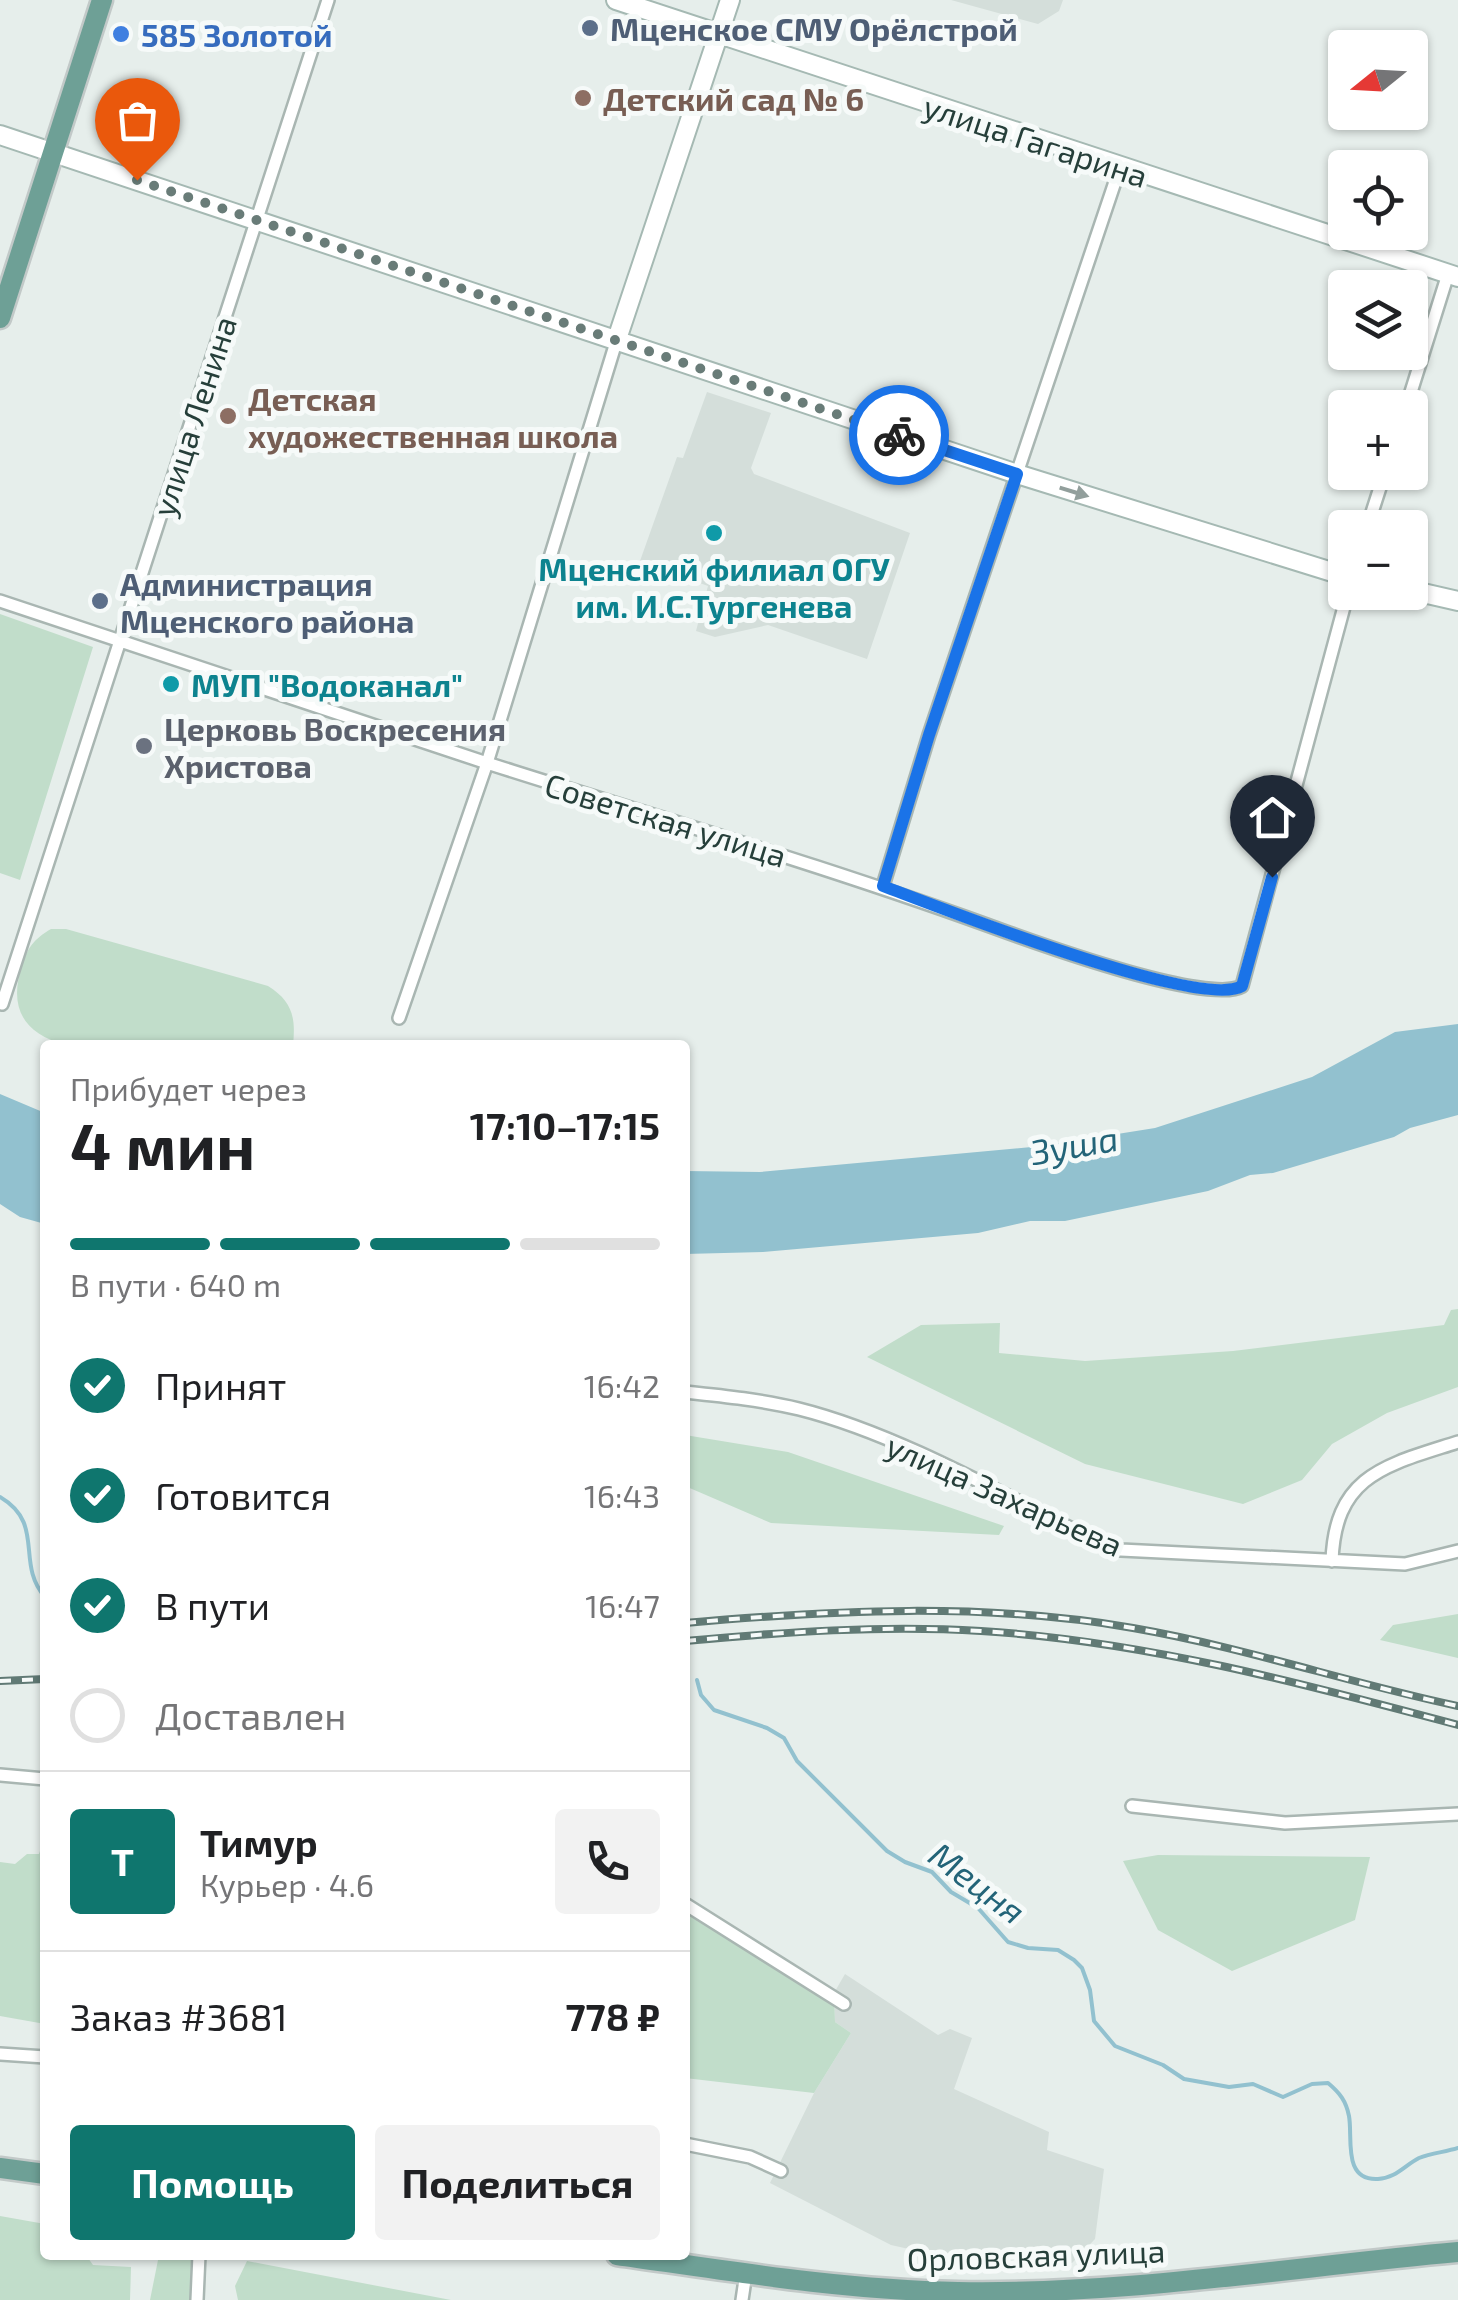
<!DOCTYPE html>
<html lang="ru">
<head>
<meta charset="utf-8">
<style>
  body { margin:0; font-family:"Exo 2",sans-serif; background:#f2f2f2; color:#202124; height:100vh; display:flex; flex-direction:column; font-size:38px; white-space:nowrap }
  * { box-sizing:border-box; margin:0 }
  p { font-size:32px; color:#757577 }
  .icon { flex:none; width:55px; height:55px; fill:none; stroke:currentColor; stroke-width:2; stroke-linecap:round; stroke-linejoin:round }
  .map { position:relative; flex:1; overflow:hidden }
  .panel { position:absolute; left:40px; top:1040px; width:650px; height:1220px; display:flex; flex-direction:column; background:#fff; border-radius:10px; box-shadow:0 2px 8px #0004 }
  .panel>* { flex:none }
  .needle { width:65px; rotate:252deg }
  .controls { position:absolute; left:1328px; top:30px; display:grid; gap:20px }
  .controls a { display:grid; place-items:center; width:100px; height:100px; border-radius:10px; background:#fff; box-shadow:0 2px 8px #0004; font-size:50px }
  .pin { position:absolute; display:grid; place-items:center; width:85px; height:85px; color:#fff; margin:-102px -42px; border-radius:50% 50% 50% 0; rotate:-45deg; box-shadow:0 0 10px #0007 }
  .pin .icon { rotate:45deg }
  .courier { position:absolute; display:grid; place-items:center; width:100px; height:100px; margin:-50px; border:8px solid #1a73e8; border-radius:50%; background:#fff; color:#222; box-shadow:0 2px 12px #0007 }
  .summary em { font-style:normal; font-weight:700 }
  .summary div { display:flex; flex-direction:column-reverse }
  .summary { display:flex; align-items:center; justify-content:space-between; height:170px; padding:0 30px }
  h1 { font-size:65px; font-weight:700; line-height:75px }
  .bar { display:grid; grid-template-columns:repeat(4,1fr); gap:15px 10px; align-content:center; height:120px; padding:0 30px }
  .bar i { height:12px; border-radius:8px; background:#e0e0e0 }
  .bar .active { background:#0f766e }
  .bar p { grid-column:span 4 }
  .line { display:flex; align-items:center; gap:25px; padding:0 30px; border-top:2px solid #e0e0e0 }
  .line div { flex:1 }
  .round { display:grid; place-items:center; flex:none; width:105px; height:105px; border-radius:10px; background:#f2f2f2 }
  ol { padding:0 30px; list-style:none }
  li { display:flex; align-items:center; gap:30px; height:110px }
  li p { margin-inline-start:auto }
  li .icon { padding:10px; border-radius:50%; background:#0f766e; color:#fff; stroke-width:4 }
  li:last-child { color:#757577 }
  li i { width:55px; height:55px; border:5px solid #e0e0e0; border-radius:50% }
  .action { display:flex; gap:20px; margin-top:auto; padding:20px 30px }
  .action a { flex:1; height:115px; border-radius:10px; background:#0f766e; color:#fff; font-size:40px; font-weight:700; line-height:115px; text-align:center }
  .action a+a { background:#f2f2f2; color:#202124 }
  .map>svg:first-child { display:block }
  .built { fill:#d4deda }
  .green { fill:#c1ddca }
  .water { fill:#92c1cf }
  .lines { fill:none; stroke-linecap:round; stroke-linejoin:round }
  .stream { stroke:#92c1cf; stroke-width:4 }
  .street-casing { stroke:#a9b6b2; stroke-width:16 }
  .secondary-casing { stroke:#a5b9b3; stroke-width:22 }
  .primary-casing { stroke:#c2c9c8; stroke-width:25 }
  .street { stroke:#fff; stroke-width:11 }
  .secondary { stroke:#fff; stroke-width:18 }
  .primary { stroke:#6ea096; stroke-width:20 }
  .rail-casing { stroke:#617a75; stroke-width:8 }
  .rail { stroke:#f6faf9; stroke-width:4; stroke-dasharray:11; stroke-linecap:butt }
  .oneway { fill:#929f9c }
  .done { stroke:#697c78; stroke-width:10; stroke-dasharray:0 18 }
  .route { stroke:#1a73e8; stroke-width:12 }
  .service-dot { fill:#5c6f8a; stroke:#f6faf9; stroke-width:4 }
  .shop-dot { fill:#3f7fe0; stroke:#f6faf9; stroke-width:4 }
  .education-dot { fill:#8d6e63; stroke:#f6faf9; stroke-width:4 }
  .culture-dot { fill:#0f9aa8; stroke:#f6faf9; stroke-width:4 }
  .worship-dot { fill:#6b7280; stroke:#f6faf9; stroke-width:4 }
  .labels { text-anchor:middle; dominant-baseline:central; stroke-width:10; stroke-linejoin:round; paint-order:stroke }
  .service-label { font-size:32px; font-weight:bold; fill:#4e5e75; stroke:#f6faf9; text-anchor:start }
  .shop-label { font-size:32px; font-weight:bold; fill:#366cbe; stroke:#f6faf9; text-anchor:start }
  .education-label { font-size:32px; font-weight:bold; fill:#785e54; stroke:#f6faf9; text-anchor:start }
  .street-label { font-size:32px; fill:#263f3a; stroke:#f6faf9 }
  .culture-label { font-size:32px; font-weight:bold; fill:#0d838f; stroke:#f6faf9 }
  .worship-label { font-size:32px; font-weight:bold; fill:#5b616d; stroke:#f6faf9; text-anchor:start }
  .water-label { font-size:35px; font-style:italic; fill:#236478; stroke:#f6faf9 }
</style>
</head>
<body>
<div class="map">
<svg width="1458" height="2300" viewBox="0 0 1458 2300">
  <rect width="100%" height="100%" fill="#e6eeeb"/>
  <path class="built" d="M951,0h112l-4,11 -21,13z
    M707,392l64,21 -20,55 3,6 156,59 -43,126 -99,-34 -53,12 -19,-6 12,-45 -68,-25 37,-104 6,1z
    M845,1974l93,61 12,-6 22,9 -18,51 95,43 -2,18 57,19 -9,70 -23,24 -56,-5 -53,3 -72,-16 -121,-62 44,-90 37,-60 -16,-11 -1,-29z"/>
  <path class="green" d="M0,614l93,33 -73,233 -20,-7z
    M51,929h15l202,57c24,15 28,31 25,59h-227c-42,-11 -58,-37 -44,-79 5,-18 12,-27 29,-37z
    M1458,1309v78l-71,26 -55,31 -30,36 -59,24 -158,-40 -218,-107 54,-32 79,-2 -1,30 86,8 148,-10 211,-26 7,-15z
    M685,1435l103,17 216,74 -5,9 -228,-12 -86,-37z
    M1458,1614v44l-78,-18 13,-15z
    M45,1836v188l-45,-8v-154l15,2 12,-10h12z
    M1158,1855l212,2 -15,63 -123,51 -74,-41 -35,-69z
    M685,1897l149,96 1,29 16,11 -37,60 -129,-15z
    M0,2216l45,8v31h41l7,10 38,2 -1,33h-130z
    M159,2255h35l-3,45h-41z
    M247,2261l204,39h-213l-3,-14z"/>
  <path class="water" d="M1458,1024v91l-48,13 -16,9 -121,36 -23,2 -42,16 -143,30h-35l-52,12 -215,19 -78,2v-83l75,1 282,-26 113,-18 157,-51 83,-45z
    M0,1094l45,19v111l-25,-7 -20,-13z"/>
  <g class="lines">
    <path class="stream" d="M0,1497c46,27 15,66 45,100
      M685,1571l3,8
      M697,1680l4,15 13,15 53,18 17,10 13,23 90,90 18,11 27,10 19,20 27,16 30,34 20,6 30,2 16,10 8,8 8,22 4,31 21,25 48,19 21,14 45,8 24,-3 30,13 29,-13 16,-1c12,10 18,18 21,33 4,21 -7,65 29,63 18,-1 27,-14 41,-21 12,-5 27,-6 39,-10"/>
    <defs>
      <path id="street" d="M1406,408l42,-134
        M1367,528l18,-56
        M0,601c163,54 326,110 490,163 173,55 348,106 519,169 39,14 201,72 233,53l106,-394
        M883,886l46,-151 191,-568
        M2,1004l326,-1004
        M399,1018l88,-255 130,-424
        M685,1392c38,4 77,8 114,17 100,25 210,89 303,135l19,6 284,14 53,-13
        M1332,1561c3,-87 55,-96 126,-119
        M0,1775l45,4
        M1132,1806l153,17 173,-9
        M685,1904l159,100
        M0,2054l45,3
        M685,2144l65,13 31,14
        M197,2300l2,-45
        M742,2300l4,-27"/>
      <path id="secondary" d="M616,0l842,277
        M0,135l1017,339 328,102
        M617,339l113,-339
        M1410,590l48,11"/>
      <path id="primary" d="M0,318l102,-318
        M0,2168l45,6
        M617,2255c113,16 226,35 341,37 166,3 334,-25 500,-40"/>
    </defs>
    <use href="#street" class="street-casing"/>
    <use href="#secondary" class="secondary-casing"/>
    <use href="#primary" class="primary-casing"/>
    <use href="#street" class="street"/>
    <use href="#secondary" class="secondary"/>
    <use href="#primary" class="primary"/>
    <defs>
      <path id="rail" d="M685,1623c149,-13 299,-21 448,5 110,19 216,55 325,78
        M685,1641c99,-9 197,-16 296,-10 163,10 320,52 477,94
        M0,1681l45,-2"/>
    </defs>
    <use href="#rail" class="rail-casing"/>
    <use href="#rail" class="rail"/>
  </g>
  <defs><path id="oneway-solid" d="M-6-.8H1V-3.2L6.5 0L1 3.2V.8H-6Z" transform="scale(2.5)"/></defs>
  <use class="oneway" href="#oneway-solid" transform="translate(1074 492) rotate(17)"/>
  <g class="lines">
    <path class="done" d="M137,180l762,255"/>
    <path class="route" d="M899,435l118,39 -88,261 -46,151c56,21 317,125 359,100l30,-109"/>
  </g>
  <g class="service-dot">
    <circle cx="590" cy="28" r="10"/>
    <circle cx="100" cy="601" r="10"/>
  </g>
  <circle class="shop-dot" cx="121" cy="34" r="10"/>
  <g class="education-dot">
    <circle cx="583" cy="98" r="10"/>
    <circle cx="228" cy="416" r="10"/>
  </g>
  <g class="culture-dot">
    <circle cx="714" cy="533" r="10"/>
    <circle cx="171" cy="684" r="10"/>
  </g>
  <circle class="worship-dot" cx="144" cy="746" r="10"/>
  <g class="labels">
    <g class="service-label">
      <text x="610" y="28">Мценское СМУ Орёлстрой</text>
      <text x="120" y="583">Администрация<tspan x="120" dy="37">Мценского района</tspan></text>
    </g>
    <g class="shop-label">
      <text x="141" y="34">585 Золотой</text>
    </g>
    <g class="education-label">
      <text x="603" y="98">Детский сад № 6</text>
      <text x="248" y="398">Детская<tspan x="248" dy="37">художественная школа</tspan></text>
    </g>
    <g class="street-label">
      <text transform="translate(1036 140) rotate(18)">улица Гагарина</text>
      <text transform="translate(193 416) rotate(-72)">улица Ленина</text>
      <text transform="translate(666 819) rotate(17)">Советская улица</text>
      <text transform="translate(1005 1494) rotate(24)">улица Захарьева</text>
      <text transform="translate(1036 2254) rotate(-2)">Орловская улица</text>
    </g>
    <g class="culture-label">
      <text x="714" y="568">Мценский филиал ОГУ<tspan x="714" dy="37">им. И.С.Тургенева</tspan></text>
      <text x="191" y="684" text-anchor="start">МУП "Водоканал"</text>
    </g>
    <g class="worship-label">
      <text x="164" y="728">Церковь Воскресения<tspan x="164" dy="37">Христова</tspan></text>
    </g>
    <g class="water-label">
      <text transform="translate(1074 1144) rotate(-10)">Зуша</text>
      <text transform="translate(978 1882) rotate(37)">Мецня</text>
    </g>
  </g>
</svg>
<div class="controls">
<a><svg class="needle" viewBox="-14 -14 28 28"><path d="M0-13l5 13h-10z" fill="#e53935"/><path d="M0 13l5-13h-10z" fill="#757577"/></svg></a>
<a><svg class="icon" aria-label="locate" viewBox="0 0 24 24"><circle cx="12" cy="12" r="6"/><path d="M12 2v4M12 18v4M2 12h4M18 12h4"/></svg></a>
<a><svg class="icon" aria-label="layers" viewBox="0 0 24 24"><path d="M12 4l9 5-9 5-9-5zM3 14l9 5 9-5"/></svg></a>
<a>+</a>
<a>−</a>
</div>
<div class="pin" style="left:137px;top:180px;background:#ea580c"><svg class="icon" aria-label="bag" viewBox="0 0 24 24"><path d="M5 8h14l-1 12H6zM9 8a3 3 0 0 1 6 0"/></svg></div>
<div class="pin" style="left:1272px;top:877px;background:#1f2937"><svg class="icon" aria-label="home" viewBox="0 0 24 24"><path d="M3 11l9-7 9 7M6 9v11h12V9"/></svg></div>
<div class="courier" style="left:899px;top:435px"><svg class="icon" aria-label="bike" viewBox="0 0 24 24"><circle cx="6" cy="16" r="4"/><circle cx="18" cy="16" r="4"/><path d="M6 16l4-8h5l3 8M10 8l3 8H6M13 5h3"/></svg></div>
<section class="panel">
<div class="summary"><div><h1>4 мин</h1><p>Прибудет через</p></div><em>17:10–17:15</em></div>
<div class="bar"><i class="active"></i><i class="active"></i><i class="active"></i><i></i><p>В пути · 640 m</p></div>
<ol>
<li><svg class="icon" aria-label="check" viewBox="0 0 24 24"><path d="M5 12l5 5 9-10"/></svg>Принят<p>16:42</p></li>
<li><svg class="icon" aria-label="check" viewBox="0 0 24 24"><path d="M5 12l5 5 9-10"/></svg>Готовится<p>16:43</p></li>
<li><svg class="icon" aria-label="check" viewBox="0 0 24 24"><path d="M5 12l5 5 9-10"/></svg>В пути<p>16:47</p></li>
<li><i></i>Доставлен</li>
</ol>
<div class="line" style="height:180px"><b class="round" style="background:#0f766e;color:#fff">Т</b><div><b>Тимур</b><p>Курьер · 4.6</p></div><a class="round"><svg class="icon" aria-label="phone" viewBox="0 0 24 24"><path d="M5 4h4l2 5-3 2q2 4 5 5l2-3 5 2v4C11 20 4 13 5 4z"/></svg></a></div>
<div class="line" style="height:130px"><div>Заказ #3681</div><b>778 ₽</b></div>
<div class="action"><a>Помощь</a><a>Поделиться</a></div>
</section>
</div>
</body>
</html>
